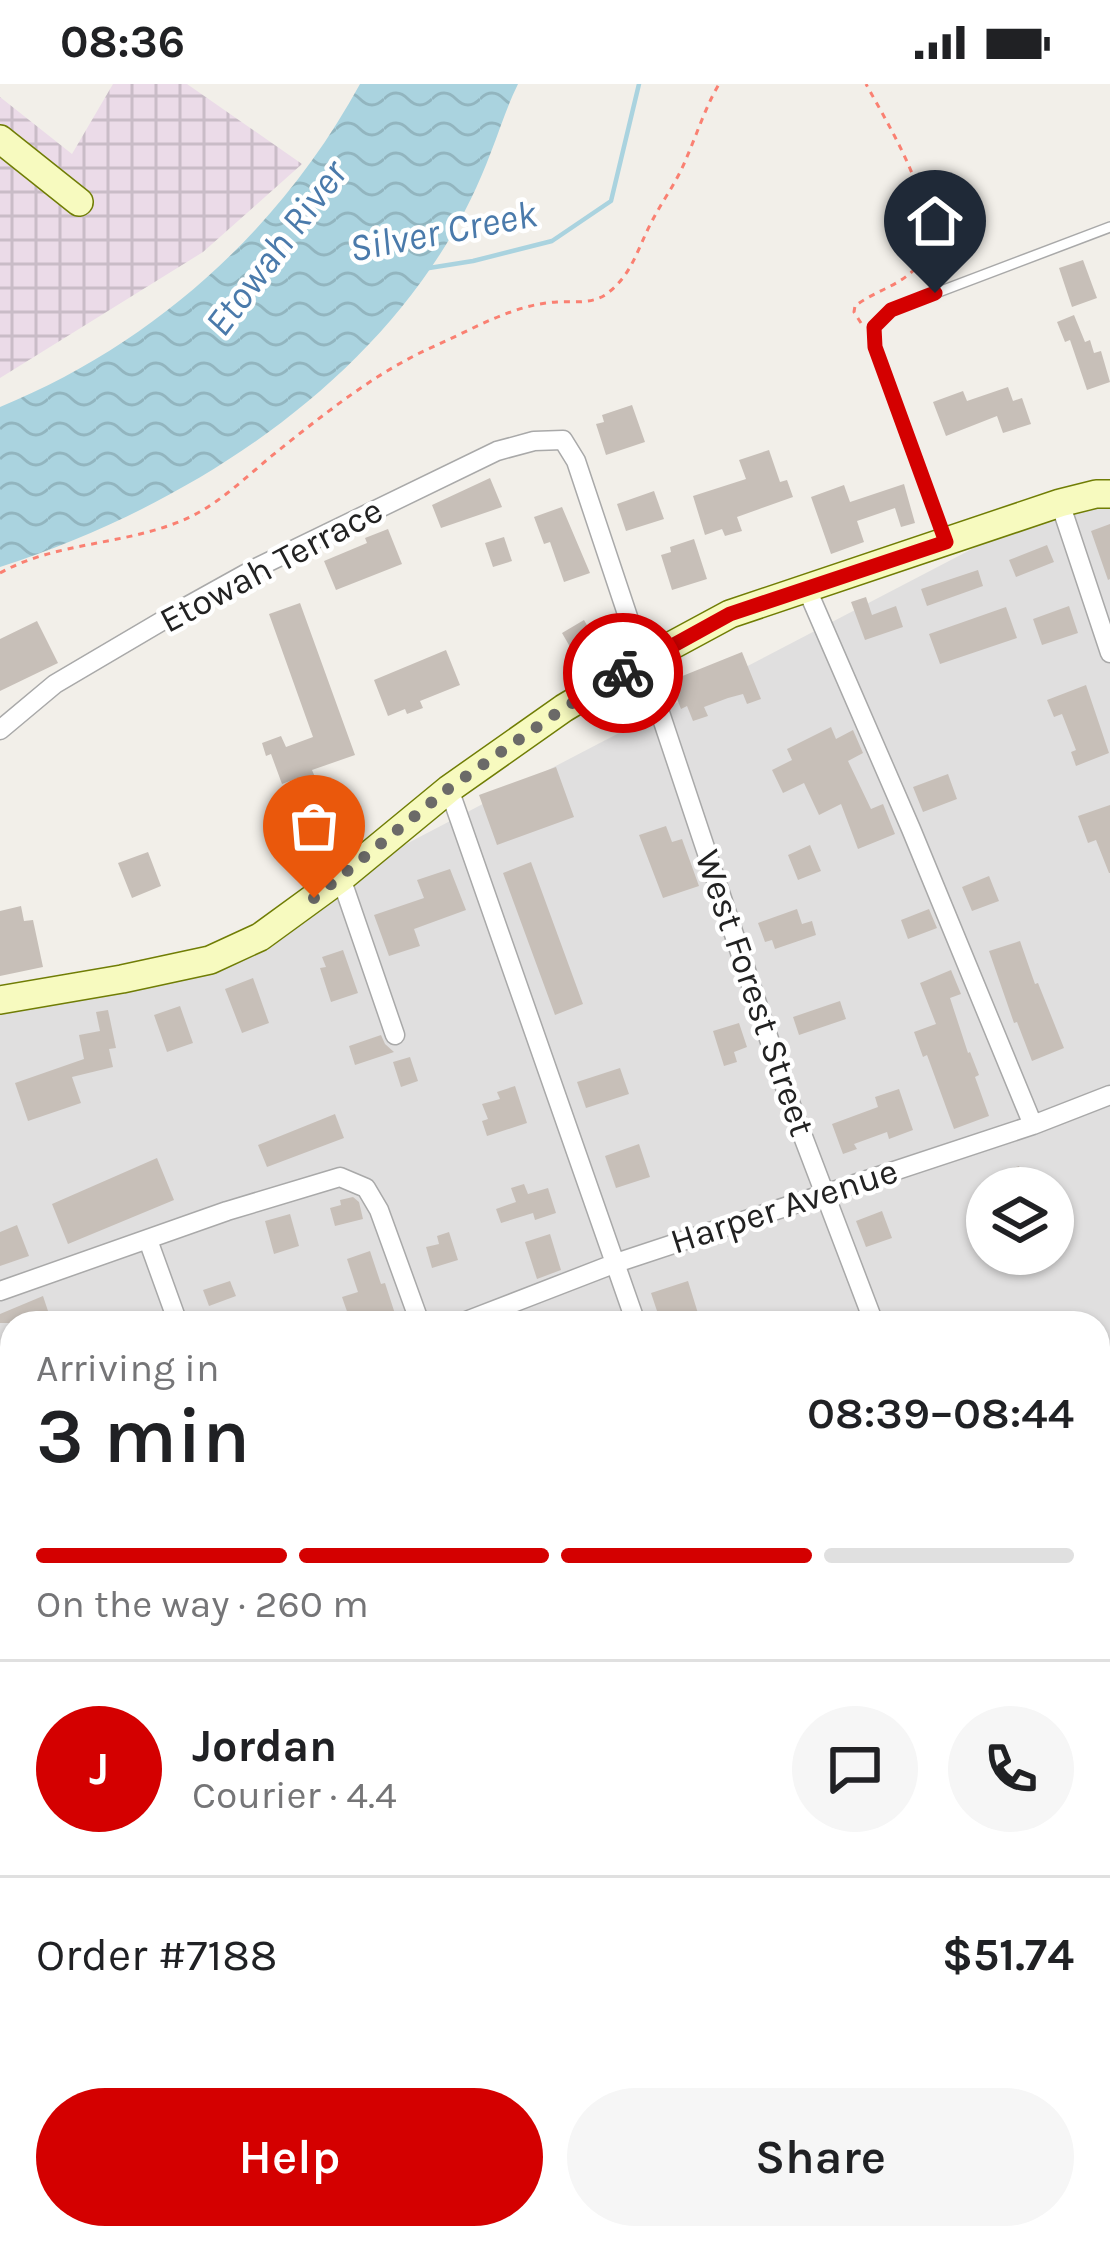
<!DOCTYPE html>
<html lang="en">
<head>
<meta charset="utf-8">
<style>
  body { margin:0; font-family:Karla,sans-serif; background:#f6f6f6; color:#202124; height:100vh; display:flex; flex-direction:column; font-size:45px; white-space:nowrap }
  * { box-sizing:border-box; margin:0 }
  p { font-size:39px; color:#757577 }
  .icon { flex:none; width:66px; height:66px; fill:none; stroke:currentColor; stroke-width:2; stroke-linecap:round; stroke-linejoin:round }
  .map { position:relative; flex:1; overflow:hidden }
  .side { position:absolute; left:0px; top:1227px; width:1110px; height:939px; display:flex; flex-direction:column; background:#fff; border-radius:36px 36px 0 0; box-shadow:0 3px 9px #0004 }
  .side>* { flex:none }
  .tools { position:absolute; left:966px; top:1083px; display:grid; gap:24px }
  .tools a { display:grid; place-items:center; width:108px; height:108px; border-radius:50%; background:#fff; box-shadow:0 3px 9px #0004; font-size:60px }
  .pin { position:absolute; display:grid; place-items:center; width:102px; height:102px; color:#fff; margin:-123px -51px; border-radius:50% 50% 50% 0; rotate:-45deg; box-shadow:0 0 12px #0007 }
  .pin .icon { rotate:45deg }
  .courier { position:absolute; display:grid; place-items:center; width:120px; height:120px; margin:-60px; border:9px solid #d40000; border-radius:50%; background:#fff; color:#222; box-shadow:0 3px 15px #0007 }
  .overview em { font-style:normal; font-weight:600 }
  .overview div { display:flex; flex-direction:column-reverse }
  .overview { display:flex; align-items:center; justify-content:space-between; height:204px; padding:0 36px }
  h1 { font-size:78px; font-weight:600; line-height:90px }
  .bar { display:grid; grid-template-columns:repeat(4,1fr); gap:18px 12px; align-content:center; height:144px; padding:0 36px }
  .bar i { height:15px; border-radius:9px; background:#e0e0e0 }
  .bar .selected { background:#d40000 }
  .bar p { grid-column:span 4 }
  .line { display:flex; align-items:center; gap:30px; padding:0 36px; border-top:3px solid #e0e0e0 }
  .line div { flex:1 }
  .round { display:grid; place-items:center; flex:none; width:126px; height:126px; border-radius:63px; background:#f6f6f6 }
  .primary-button { display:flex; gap:24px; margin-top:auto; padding:24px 36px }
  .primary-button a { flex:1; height:138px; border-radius:72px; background:#d40000; color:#fff; font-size:48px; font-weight:600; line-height:138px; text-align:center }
  .primary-button a+a { background:#f6f6f6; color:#202124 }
  .status { display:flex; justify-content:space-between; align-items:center; height:84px; padding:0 60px; background:#fff; direction:ltr }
  .status svg { height:33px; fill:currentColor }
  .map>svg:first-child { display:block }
  .residential { fill:#e0dfdf; fill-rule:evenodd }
  .industrial { fill:url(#industrial-grid) }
  .park { fill:url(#park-tufts) }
  .water { fill:url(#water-waves) }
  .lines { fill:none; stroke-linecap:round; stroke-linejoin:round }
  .stream { stroke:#aad3df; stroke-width:4.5 }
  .building { fill:#c7bfb8 }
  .lane-casing { stroke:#a9a9a9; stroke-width:12 }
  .street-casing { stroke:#a9a9a9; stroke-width:21 }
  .secondary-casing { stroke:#707d05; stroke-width:30 }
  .path { stroke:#fa8072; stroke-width:3; stroke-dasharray:6 6; stroke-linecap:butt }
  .lane { stroke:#fff; stroke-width:9 }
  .street { stroke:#fff; stroke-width:18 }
  .secondary { stroke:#f7fabf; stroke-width:27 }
  .done { stroke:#6b6a68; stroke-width:12; stroke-dasharray:0 21.6 }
  .route { stroke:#d40000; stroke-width:15 }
  .labels { text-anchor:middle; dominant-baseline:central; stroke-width:9; stroke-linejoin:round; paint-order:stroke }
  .street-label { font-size:36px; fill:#222; stroke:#fff }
  .water-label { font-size:39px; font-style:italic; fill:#4a7aab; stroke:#fff }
</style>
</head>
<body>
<div class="status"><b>08:36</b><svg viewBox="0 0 49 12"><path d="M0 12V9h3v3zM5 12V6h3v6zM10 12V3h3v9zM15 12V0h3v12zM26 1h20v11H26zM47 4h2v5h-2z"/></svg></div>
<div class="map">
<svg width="1110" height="2164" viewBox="0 0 1110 2164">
  <defs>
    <pattern id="industrial-grid" width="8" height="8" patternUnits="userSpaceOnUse" patternTransform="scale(3)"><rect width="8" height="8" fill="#ebdbe8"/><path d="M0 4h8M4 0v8" fill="none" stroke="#c9bcc7"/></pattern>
    <pattern id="park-tufts" width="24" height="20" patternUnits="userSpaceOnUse" patternTransform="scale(3)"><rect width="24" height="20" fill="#c8facc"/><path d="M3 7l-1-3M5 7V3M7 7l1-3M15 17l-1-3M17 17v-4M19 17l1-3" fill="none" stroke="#acd6af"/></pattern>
    <pattern id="water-waves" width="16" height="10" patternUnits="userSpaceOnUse" patternTransform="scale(3)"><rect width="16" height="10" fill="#aad3df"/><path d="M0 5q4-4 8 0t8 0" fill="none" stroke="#92b5bf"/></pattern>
  </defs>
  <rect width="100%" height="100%" fill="#f2efe9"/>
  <path class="residential" d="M1060,419l50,4v1741h-1110v-1249l210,-39 131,-82zM987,1104h66v66h-66zM12,1239h1086v915h-1086z"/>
  <path class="industrial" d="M113,0h74l115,80 -99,88 -203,126v-281l72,57z"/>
  <path class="park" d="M1098,1968l12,33v163h-595l10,-10h573z"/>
  <path class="water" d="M360,0h158c-11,22 -18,45 -27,68 -12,32 -27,63 -44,91 -97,159 -273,268 -447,324v-160c154,-63 281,-178 360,-323z"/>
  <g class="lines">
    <path class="stream" d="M429,184l44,-7 79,-20 59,-40 28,-117"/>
  </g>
  <path class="building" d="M1083,176l14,38 -25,9 -13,-39z
    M1074,231l11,27 5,-2 4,13 7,-2 9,31 -23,8 -17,-50 -5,2 -8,-20z
    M1008,303l5,14 9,-3 9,26 -28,9 -6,-17 -51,20 -13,-34 30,-11 4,10z
    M632,321l13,37 -39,13 -10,-31 8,-2 -2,-7z
    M769,366l11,32 7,-2 6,17 -56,20 5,14 -17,5 -3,-7 -17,6 -12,-39 53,-17 -7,-19z
    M490,394l12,29 -61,21 -9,-23z
    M904,400l11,39 -14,4 -6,-19 -38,13 7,21 -33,12 -20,-57 33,-12 6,17z
    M654,407l10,28 -38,12 -9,-27z
    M562,423l28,66 -26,9 -14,-40 -6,2 -10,-27z
    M1110,440v55l-2,1 -17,-49z
    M388,445l14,35 -66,26 -12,-29 43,-18 -2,-5z
    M504,453l8,24 -19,6 -8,-24z
    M694,455l13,40 -35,11 -11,-35 10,-3 -1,-5z
    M1047,461l7,17 -38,15 -7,-17z
    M978,486l5,16 -56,20 -6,-17z
    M866,513l6,18 24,-9 7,21 -38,13 -14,-38z
    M300,519l55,152 -43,15 3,7 -15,5 -2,-4 -16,6 -11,-30 -5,2 -4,-13 19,-7 5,11 27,-10 -44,-123z
    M1069,522l9,27 -36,12 -9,-26z
    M1006,523l11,31 -77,26 -11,-30z
    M584,536l11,19 -22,13 -11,-19z
    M37,537l21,42 -58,28v-52z
    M446,566l14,35 -40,16 3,7 -16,6 -2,-5 -17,7 -14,-36z
    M742,568l19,47 -14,5 -4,-10 -15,4 -24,9 4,9 -15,5 -6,-15 -6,3 -11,-28z
    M1086,601l23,68 -33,13 -5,-14 5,-2 -14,-36 -8,3 -7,-17z
    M831,643l5,12 17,-9 10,23 -15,8 23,48 12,-5 12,30 -37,15 -17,-45 -22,11 -15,-32 -21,10 -11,-23 20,-10 -5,-11z
    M556,683l18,50 -77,28 -18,-50z
    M948,690l9,25 -34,13 -10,-25z
    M1110,721v68h-1l-13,-33 -8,3 -10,-27z
    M666,742l6,16 10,-3 17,47 -36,12 -24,-63z
    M810,761l11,26 -23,9 -10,-25z
    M148,768l13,34 -29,12 -14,-35z
    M531,778l52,142 -28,11 -52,-142z
    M450,785l16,41 -52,19 6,17 -31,10 -15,-41 50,-17 -7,-18z
    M989,792l10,25 -27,10 -10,-24z
    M21,822l3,15 9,-1 10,47 -43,9v-65z
    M797,825l5,15 10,-3 4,14 -41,14 -3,-9 -7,2 -7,-19z
    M929,825l8,19 -29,11 -7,-19z
    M1020,857l15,43 3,-1 26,65 -32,13 -15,-39 -3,1 -25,-72z
    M343,866l15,43 -27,9 -11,-34 6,-1 -4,-10z
    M951,886l10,24 -11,4 18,55 2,-1 9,23 -4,2 14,39 -35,13 -27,-74 -4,2 -9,-25 22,-8 -16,-41z
    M253,894l16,45 -27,10 -17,-44z
    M840,917l6,18 -47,16 -6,-18z
    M180,922l13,37 -26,9 -13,-37z
    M108,926l8,38 -7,1 4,18 -41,10 9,26 -53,18 -13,-38 69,-24 -5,-24 21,-4 -4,-19z
    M739,939l8,24 -13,5 3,10 -13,4 -11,-35z
    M381,951l4,9 9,8 -39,13 -6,-19z
    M410,973l8,24 -17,6 -8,-25z
    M620,984l9,26 -43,14 -9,-26z
    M515,1002l12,37 -40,13 -5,-15 6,-2 -6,-15 18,-5 -3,-7z
    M899,1005l14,41 -24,9 -2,-7 -33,12 3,5 -14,5 -11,-30 46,-17 -3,-10z
    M335,1030l9,24 -77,29 -9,-22z
    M639,1060l11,33 -34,11 -11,-32z
    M157,1074l17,42 -106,44 -16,-40z
    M1019,1082l8,22h-32l-4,-12z
    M524,1100l4,10 20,-6 8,25 -21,7 -2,-7 -32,10 -5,-14 20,-7 -5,-14z
    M353,1113l6,5 4,17 -28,7 -5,-18 11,-3 -1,-5z
    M882,1127l10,27 -26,9 -10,-26z
    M290,1130l9,32 -25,8 -9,-33z
    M17,1141l12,31 -29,10v-34z
    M449,1148l9,28 -26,8 -6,-21 13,-3 -2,-8z
    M550,1150l11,36 -24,9 -12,-37z
    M370,1167l11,33 4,-1 13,40h-47l-9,-26 16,-5 -11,-33z
    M230,1197l6,15 -27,10 -6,-16z
    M688,1197l13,42h-40l-10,-30z
    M43,1212l9,27h-52v-9z"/>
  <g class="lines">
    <defs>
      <path id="lane" d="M944,453l-69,-190 -1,-20 17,-17 219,-83"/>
      <path id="street" d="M1060,419l50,150
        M806,503l105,242 122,296
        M0,646l55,-46 129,-76 72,-40 241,-117 37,-10 29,-1 13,21 215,644 83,218
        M449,705l187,534
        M341,794l54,157
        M148,1156l30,83
        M0,1207l227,-80 113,-34 26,11 13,22 41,113
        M461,1239l155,-60 417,-138 77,-30
        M1098,1327l12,-4
        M1098,1646l12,-4
        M0,1726l12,-5
        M0,1802l12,37
        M1098,1948l12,-4
        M0,2034l12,-4
        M123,2154l4,10
        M968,2154l3,10
        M497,2164l28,-10"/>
      <path id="secondary" d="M0,55l79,63
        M0,916l122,-21 88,-19 50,-23 81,-59 108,-89 115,-81 77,-46 89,-48 330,-111 36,-9h14"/>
    </defs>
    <use href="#lane" class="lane-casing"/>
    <use href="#street" class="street-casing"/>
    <use href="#secondary" class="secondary-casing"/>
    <path class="path" d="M861,239l-7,-11 1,-6c19,-15 48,-21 63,-41 33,-41 -31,-142 -52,-181
      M0,489c59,-33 131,-27 192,-57 32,-16 58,-43 87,-66 49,-39 100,-80 158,-105 38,-17 78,-41 120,-43 18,-1 37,3 52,-10 23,-18 29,-44 42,-69 11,-22 26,-41 35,-64 11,-25 19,-51 33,-75
      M693,2154l3,10
      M937,2154l3,10"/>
    <use href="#lane" class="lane"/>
    <use href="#street" class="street"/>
    <use href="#secondary" class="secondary"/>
  </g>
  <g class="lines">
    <path class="done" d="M314,814l134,-109 116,-81 59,-35"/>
    <path class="route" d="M623,589l107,-59 216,-72 -71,-195 -1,-20 17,-17 44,-17"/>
  </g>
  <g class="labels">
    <g class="street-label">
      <text transform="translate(271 481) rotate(-28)">Etowah Terrace</text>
      <text transform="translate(755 909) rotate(71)">West Forest Street</text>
      <text transform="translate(784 1122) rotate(-18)">Harper Avenue</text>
    </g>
    <g class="water-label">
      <text transform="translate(443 147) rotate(-11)">Silver Creek</text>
      <text transform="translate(276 164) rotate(-53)">Etowah River</text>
    </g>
  </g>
</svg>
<div class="tools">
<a><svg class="icon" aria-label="layers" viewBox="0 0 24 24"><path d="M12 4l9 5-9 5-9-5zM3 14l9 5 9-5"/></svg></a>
</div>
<div class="pin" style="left:314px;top:814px;background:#ea580c"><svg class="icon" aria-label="bag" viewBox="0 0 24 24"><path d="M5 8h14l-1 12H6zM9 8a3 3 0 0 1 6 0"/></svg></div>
<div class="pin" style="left:935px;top:209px;background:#1f2937"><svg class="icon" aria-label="home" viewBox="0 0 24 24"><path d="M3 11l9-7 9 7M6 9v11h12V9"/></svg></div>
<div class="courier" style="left:623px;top:589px"><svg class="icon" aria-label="bike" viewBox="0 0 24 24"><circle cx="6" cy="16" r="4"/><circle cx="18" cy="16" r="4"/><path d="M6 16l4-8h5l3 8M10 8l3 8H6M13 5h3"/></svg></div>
<section class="side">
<div class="overview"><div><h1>3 min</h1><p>Arriving in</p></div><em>08:39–08:44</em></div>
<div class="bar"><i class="selected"></i><i class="selected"></i><i class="selected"></i><i></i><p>On the way · 260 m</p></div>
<div class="line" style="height:216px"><b class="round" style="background:#d40000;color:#fff">J</b><div><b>Jordan</b><p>Courier · 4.4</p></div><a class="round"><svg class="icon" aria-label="chat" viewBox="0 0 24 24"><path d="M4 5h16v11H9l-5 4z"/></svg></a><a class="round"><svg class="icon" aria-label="phone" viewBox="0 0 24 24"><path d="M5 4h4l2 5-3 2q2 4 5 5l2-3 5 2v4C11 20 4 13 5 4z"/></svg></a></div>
<div class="line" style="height:156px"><div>Order #7188</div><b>$51.74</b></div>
<div class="primary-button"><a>Help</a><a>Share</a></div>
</section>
</div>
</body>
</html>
